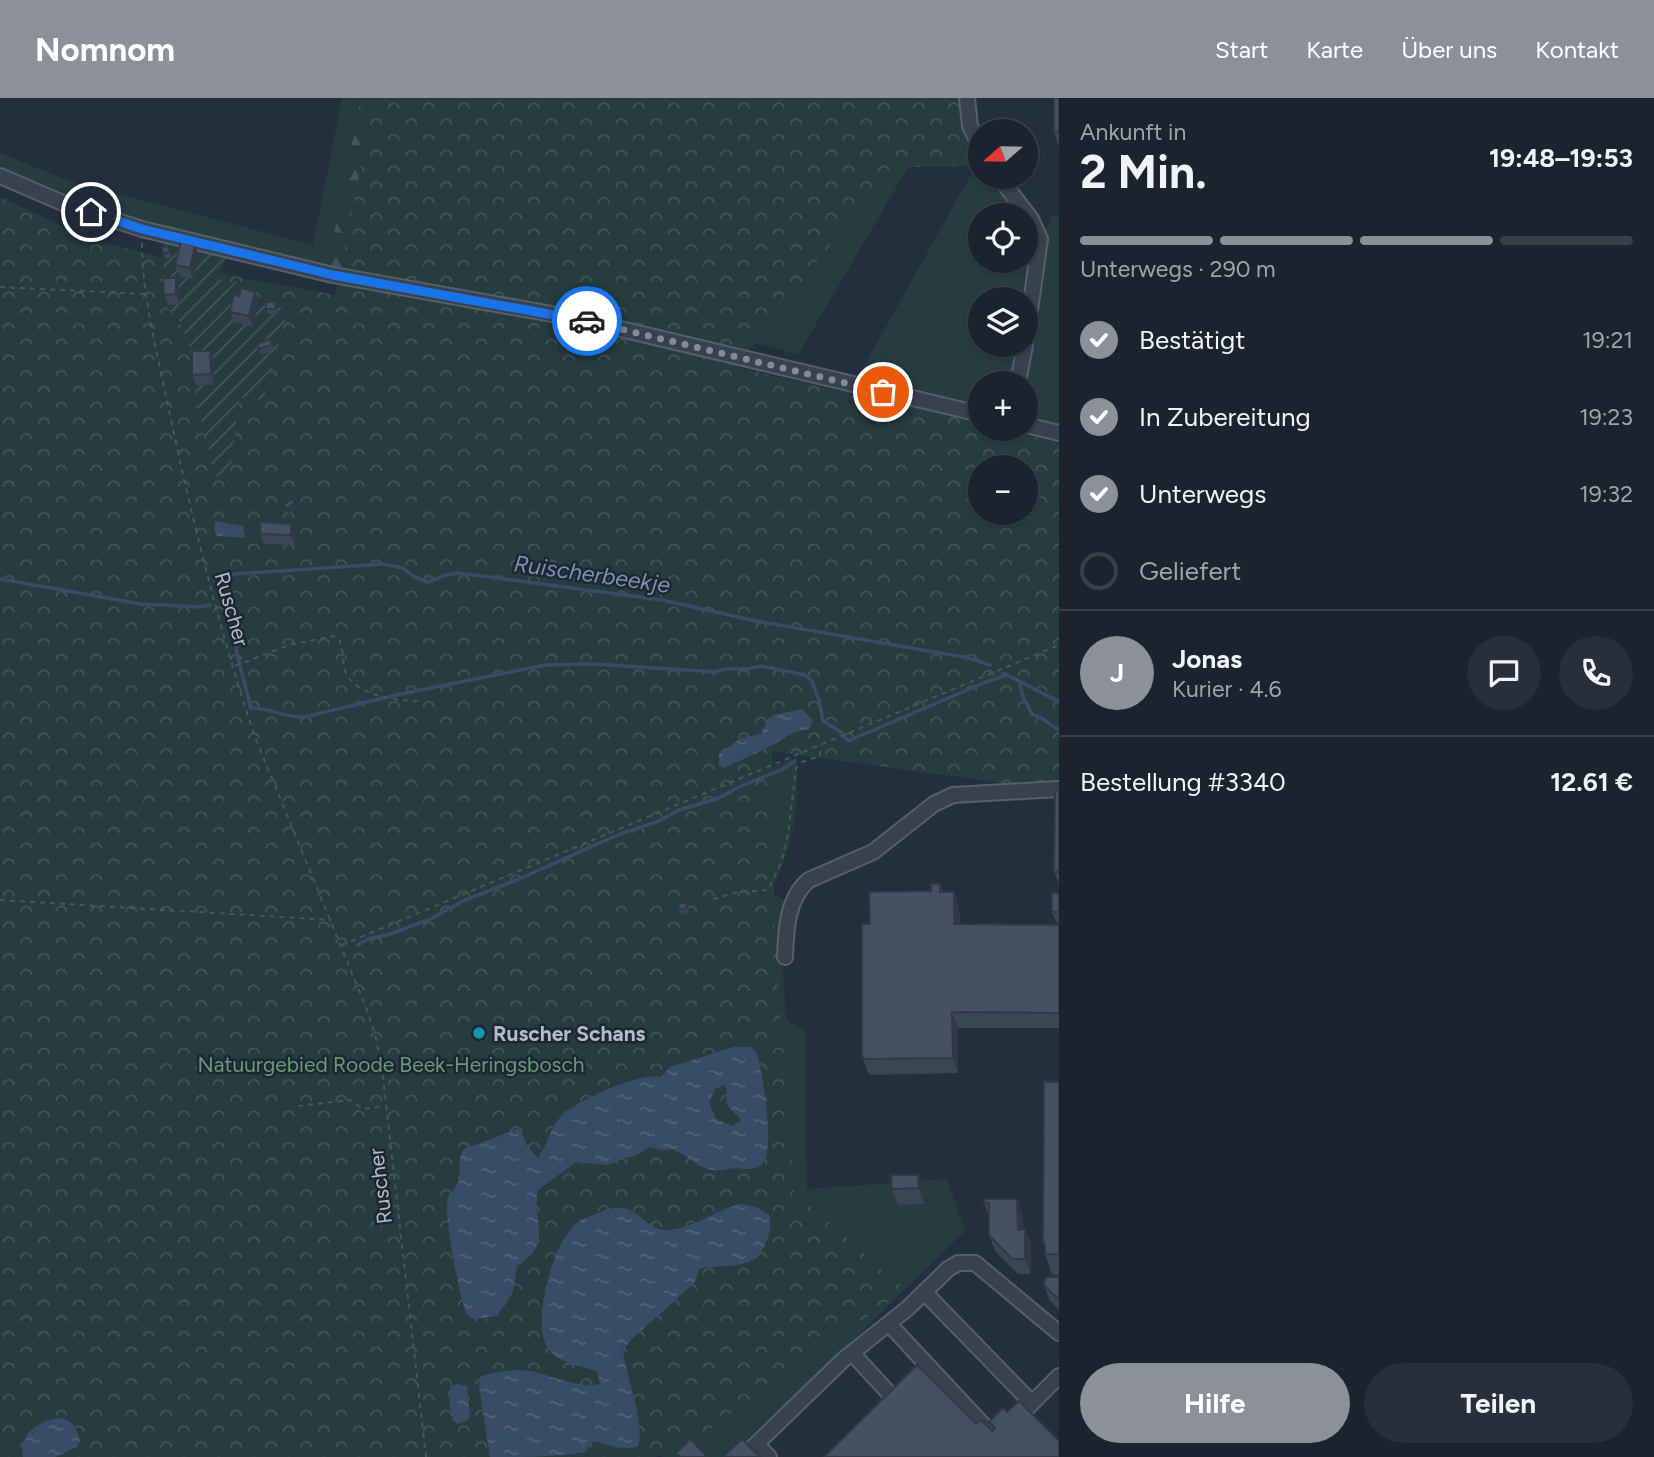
<!DOCTYPE html>
<html lang="de">
<head>
<meta charset="utf-8">
<style>
  body { margin:0; font-family:Figtree,sans-serif; background:#282f3a; color:#f1f3f6; height:100vh; display:flex; flex-direction:column; font-size:26px; white-space:nowrap }
  * { box-sizing:border-box; margin:0 }
  p { font-size:23px; color:#a0a4aa }
  .icon { flex:none; width:38px; height:38px; fill:none; stroke:currentColor; stroke-width:2; stroke-linecap:round; stroke-linejoin:round }
  .map { position:relative; flex:1; overflow:hidden }
  .sheet { display:flex; flex-direction:column; background:#1b232e; width:595px }
  .sheet>* { flex:none }
  .needle { width:46px; rotate:250deg }
  .fabs { position:absolute; left:968px; top:21px; display:grid; gap:14px }
  .fabs a { display:grid; place-items:center; width:70px; height:70px; border-radius:50%; background:#1b232e; box-shadow:0 2px 5px #0004,0 0 0 2px #39404a; font-size:35px }
  .pin { position:absolute; display:grid; place-items:center; width:60px; height:60px; color:#fff; margin:-30px; border:4px solid #fff; border-radius:50%; box-shadow:0 2px 7px #0007 }
  .courier { position:absolute; display:grid; place-items:center; width:70px; height:70px; margin:-35px; border:5px solid #1a73e8; border-radius:50%; background:#fff; color:#222; box-shadow:0 2px 9px #0007 }
  .head em { font-style:normal; font-weight:700 }
  .head div { display:flex; flex-direction:column-reverse }
  .head { display:flex; align-items:center; justify-content:space-between; height:119px; padding:0 21px }
  h1 { font-size:46px; font-weight:700; line-height:52px }
  .bar { display:grid; grid-template-columns:repeat(4,1fr); gap:10px 7px; align-content:center; height:84px; padding:0 21px }
  .bar i { height:9px; border-radius:5px; background:#39404a }
  .bar .active { background:#8c9099 }
  .bar p { grid-column:span 4 }
  .line { display:flex; align-items:center; gap:18px; padding:0 21px; border-top:2px solid #39404a }
  .line div { flex:1 }
  .round { display:grid; place-items:center; flex:none; width:74px; height:74px; border-radius:37px; background:#282f3a }
  ol { padding:0 21px; list-style:none }
  li { display:flex; align-items:center; gap:21px; height:77px }
  li p { margin-inline-start:auto }
  li .icon { padding:7px; border-radius:50%; background:#8c9099; color:#fff; stroke-width:4 }
  li:last-child { color:#a0a4aa }
  li i { width:38px; height:38px; border:4px solid #39404a; border-radius:50% }
  .action { display:flex; gap:14px; margin-top:auto; padding:14px 21px }
  .action a { flex:1; height:80px; border-radius:42px; background:#8c9099; color:#fff; font-size:28px; font-weight:700; line-height:80px; text-align:center }
  .action a+a { background:#282f3a; color:#f1f3f6 }
  header { display:flex; align-items:center; gap:42px; box-sizing:border-box; height:98px; padding:0 35px; background:#8c9099; color:#fff }
  header strong { font-size:33px }
  nav { display:flex; gap:38px; margin-inline-start:auto; font-size:24px }
  main { display:flex; flex:1; min-height:0 }
  .map>svg:first-child { display:block }
  .grass { fill:#263c3f }
  .forest { fill:url(#forest-firs) }
  .park { fill:url(#park-crowns); fill-rule:evenodd }
  .garden { fill:url(#garden-furrows) }
  .water { fill:url(#water-ripples); fill-rule:evenodd }
  .lines { fill:none; stroke-linecap:round; stroke-linejoin:round }
  .stream { stroke:#394c67; stroke-width:3.5 }
  .minor-casing { stroke:#565f6c; stroke-width:18 }
  .path { stroke:#44595c; stroke-width:2; stroke-dasharray:5 5; stroke-linecap:butt }
  .minor { stroke:#38414e; stroke-width:14 }
  .wall { fill:#3b4654 }
  .shaded-wall { fill:#303945 }
  .building { fill:#455162; stroke:#303945; stroke-width:2 }
  .done { stroke:#828b98; stroke-width:7; stroke-dasharray:0 12.6 }
  .route { stroke:#1a73e8; stroke-width:9 }
  .culture-dot { fill:#0f9aa8; stroke:#1d2633; stroke-width:2.5 }
  .labels { text-anchor:middle; dominant-baseline:central; stroke-width:5; stroke-linejoin:round; paint-order:stroke }
  .street-label { font-size:21px; fill:#b4bcc9; stroke:#1d2633 }
  .poi-label { font-size:21px; font-weight:bold; fill:#b4bcc9; stroke:#1d2633; text-anchor:start }
  .park-label { font-size:21px; fill:#6b9a76; stroke:#1d2633 }
  .water-label { font-size:23px; font-style:italic; fill:#7c92b1; stroke:#1d2633 }
</style>
</head>
<body>
<header>
<strong>Nomnom</strong>
<nav><a>Start</a><a>Karte</a><a>Über uns</a><a>Kontakt</a></nav>
</header>
<main>
<div class="map">
<svg width="1059" height="1359" viewBox="0 0 1059 1359">
  <defs>
    <pattern id="forest-firs" width="22" height="20" patternUnits="userSpaceOnUse" patternTransform="scale(1.75)"><rect width="22" height="20" fill="#263c3f"/><path d="M5 1l3.5 6h-7zM16 11l3.5 6h-7z" fill="#435659"/></pattern>
    <pattern id="park-crowns" width="20" height="18" patternUnits="userSpaceOnUse" patternTransform="scale(1.75)"><rect width="20" height="18" fill="#263c3f"/><path d="M2 6a3 3 0 1 1 6 0M12 15a3 3 0 1 1 6 0" fill="none" stroke="#435659"/></pattern>
    <pattern id="garden-furrows" width="10" height="10" patternUnits="userSpaceOnUse" patternTransform="scale(1.75)"><rect width="10" height="10" fill="#263c3f"/><path d="M-1 1l2-2M0 10L10 0M9 11l2-2" fill="none" stroke="#435659"/></pattern>
    <pattern id="water-ripples" width="26" height="14" patternUnits="userSpaceOnUse" patternTransform="scale(1.75)"><rect width="26" height="14" fill="#394c67"/><path d="M2 4q2-2 4 0t4 0M15 11q2-2 4 0t4 0" fill="none" stroke="#53647b"/></pattern>
  </defs>
  <rect width="100%" height="100%" fill="#242f3e"/>
  <path class="grass" d="M342,0h19l-30,152 -13,13 -175,-39 -143,-52v-19l72,29 241,63z
    M866,48l48,11 -116,198 -48,-14z
    M980,72v7h13l30,38h-43v46h46v-42l8,18 -8,62h-46v46h39l-6,38h-33v24l-120,-34 113,-202z
    M1059,116v212l-27,-6 -6,-4 -1,-33 19,-148 8,-20z
    M791,661l6,3c1,54 -3,85 -28,133l9,1 9,7 -7,22 6,95 19,11 2,158 140,-10 18,52 -144,140 -93,86h-65l-6,-5 110,-682z"/>
  <path class="forest" d="M361,0h58l-23,180 -78,-15 13,-14z"/>
  <path class="park" d="M374,0h597l9,44v24l-89,1 -155,200 244,56v6h22l57,14v348l-287,-40 2,174 20,266 111,99 -215,153 -35,14h-655v-1260l94,43 149,38 93,17zM980,369h46v46h-46z"/>
  <path class="garden" d="M161,144l65,15 -7,22 23,5 -4,21 21,-3 29,7 -25,92 -24,-3 -10,84 -15,-7c-5,-15 -5,-30 -10,-45 -4,-16 -12,-28 -8,-45l18,-1 -18,-22 -20,-49 -8,-4z"/>
  <path class="water" d="M215,423l28,5 2,12 -28,-2 -3,-7z
    M802,611l11,11 -4,9 -15,3 -23,14 -47,22 -5,-2v-12l22,-16 20,-4 7,-15 6,-4z
    M733,949h17l7,6c5,19 20,100 4,112 -10,8 -22,1 -32,4 -19,5 -30,-3 -42,-12 -4,-3 -9,-4 -14,-8l-10,1 -14,-3c-9,7 -16,12 -28,10l-5,5 -9,3 -31,-3 -38,28c-7,33 17,53 -21,76l-4,26 -16,24 -23,3 -7,-4c-7,-15 -24,-102 -19,-117 2,-6 9,-11 11,-18 2,-11 -2,-21 5,-31l54,-20 4,3 5,14 11,12c9,-13 13,-31 24,-43 13,-14 81,-44 99,-38l9,-10zM724,987l3,4 -1,15 15,16 -9,6 -16,-7 -7,-16 6,-14z
    M741,1106l15,3 13,8c3,9 1,18 -3,27 -12,32 -41,20 -67,27l-4,13 -65,59 -7,9c2,25 23,73 15,96 -16,7 -33,-5 -46,-4l-6,10c-29,5 -65,5 -96,5l-11,-71 1,-9c15,-6 35,-8 50,-6 16,3 58,20 70,12l-3,-12c-35,-11 -58,-11 -55,-57 1,-24 15,-77 36,-92 5,-4 14,-6 20,-9 8,-3 16,-6 26,-5 15,3 25,22 42,22 27,0 50,-21 75,-26z
    M457,1286l10,2 3,29 -2,5 -10,4 -5,-3 -5,-27 3,-8z
    M59,1320c14,2 17,10 21,22l-3,7 -22,10h-32c-6,-22 17,-37 36,-39z"/>
  <g class="lines">
    <path class="stream" d="M0,481l141,25 60,3 9,-2
      M224,507l4,2 5,-2 -7,-23 8,-8 149,-10 20,4 11,9 14,5 18,-7 13,-2 203,27 94,21 213,37 21,7
      M228,509l9,47 14,54c19,0 35,10 53,9l97,-23 144,-29 49,-1 121,8 11,-3h21l14,-3 44,9 7,6 7,19 4,21 18,11 7,9 138,-59 21,-7
      M1003,575l16,8 4,16 9,17 9,4 18,12
      M1021,584l38,20
      M358,847l12,-7 17,-3 44,-16 32,-18 56,-22 101,-45 37,-12 22,-12 40,-12 20,-11 42,-17 14,-9"/>
    <defs>
      <path id="minor" d="M967,0l3,28 10,20
        M0,78l65,28 77,25 191,46 241,43 406,96
        M999,79l32,42 9,20 -14,100
        M1018,285l7,-38
        M1026,327l33,8
        M785,859c1,-27 2,-59 24,-77l64,-28 61,-48 19,-9 106,-6
        M924,1194l108,111
        M889,1226l98,105 21,-2 51,-51
        M852,1255l46,50 -4,4
        M756,1346l13,13
        M743,1359l101,-98 64,-51 40,-39 10,-6h17l84,70"/>
    </defs>
    <use href="#minor" class="minor-casing"/>
    <path class="path" d="M142,145c0,53 15,107 25,158 24,113 51,226 88,336l112,273 9,28 7,39 43,380
      M0,189l146,7
      M235,568l54,-21 45,-9 5,3c5,10 3,21 6,32 10,25 49,29 73,30
      M713,801l25,-7 30,-2 13,-27 7,-28 8,-67 6,-6 18,-6 1,-11
      M0,802l331,20
      M342,847l717,-300
      M298,1008l52,-6 13,9 21,-3"/>
    <use href="#minor" class="minor"/>
  </g>
  <path class="wall" d="M1059,0v49l-5,-15z
    M168,148l4,11 -6,2 -4,-11z
    M195,148l4,10 -6,23 -14,-3 -4,-11z
    M179,190l1,17h-12l-4,-10z
    M259,204l-6,25 -19,-5 -4,-10z
    M277,209l1,7h-10l-2,-5z
    M270,241l4,11 -13,5 -4,-11z
    M214,263v24h-18l-4,-10z
    M260,436h35v11l-31,-1z
    M1059,693v93l-5,-13z
    M940,786l3,8h11l5,16 1,16 99,1v103h-101v45l-88,2 -3,-4 -5,-16 8,-131 61,-33z
    M1059,795v29h-3l-4,-10z
    M685,804l4,11 -8,2 -3,-11z
    M1059,984v193h-7l-7,-21v-6l-2,-5z
    M918,1077l6,15v14l-26,1 -6,-16z
    M1017,1101l5,16 1,14h2l6,16v29h-13l-23,-23 -6,-16v-18l-5,-14z
    M1059,1179v33l-9,-9 -6,-16z"/>
  <path class="shaded-wall" d="M195,148l4,10 -6,23 -3,-11z
    M176,180l3,10 1,17 -4,-11z
    M255,194l4,10 -6,25 -4,-11z
    M210,253l4,10v24l-3,-11z
    M295,404l2,5 -8,7 -2,-6z
    M291,426l4,10v11l-4,-10z
    M954,794l5,16 1,32 -6,-16z
    M952,914l6,16v45l-5,-15z
    M918,1077l6,15v14l-5,-16z
    M1017,1101l5,16 1,30 -5,-15z
    M1025,1131l6,16v29l-6,-15z"/>
  <path class="building" d="M1054,0h5v34h-5z
    M181,144l14,4 -5,22 -15,-3z
    M168,148l2,5 -6,3 -2,-6z
    M163,180h13v16l-12,1z
    M241,190l14,4 -6,24 -19,-4 4,-18 5,2z
    M266,204h9l1,7h-10z
    M270,241l2,6 -13,4 -2,-5z
    M192,253h18l1,23 -19,1z
    M292,401l3,3 -8,6 -3,-3z
    M260,424l31,2v11l-31,-1z
    M1055,693h4v81l-5,-1z
    M931,786h9v8h14v32l105,1v88l-107,-1 1,46 -89,1 -2,-4v-131h8l-1,-32 62,-1z
    M1052,795h7v19h-7z
    M685,804l2,6 -8,2 -1,-6z
    M1044,984h15v172h-14v-11h-2z
    M891,1077h27l1,13 -27,1z
    M984,1101h33l1,31 7,-1v30h-13l-23,-24v-32h-5z
    M1046,1179h13v23l-15,-15z
    M917,1267l59,59 5,-4 11,11 3,-3 -6,-6 14,-14 4,4 12,-11 40,40v16h-235z
    M690,1341l18,18h-28l-4,-4z
    M742,1341l18,18h-37z"/>
  <g class="lines">
    <path class="done" d="M587,223l296,71"/>
    <path class="route" d="M91,114l51,17 191,46 254,46"/>
  </g>
  <circle class="culture-dot" cx="479" cy="935" r="7"/>
  <g class="labels">
    <g class="street-label">
      <text transform="translate(232 511) rotate(74)">Ruscher</text>
      <text transform="translate(380 1088) rotate(-97)">Ruscher</text>
    </g>
    <g class="poi-label">
      <text x="493" y="935">Ruscher Schans</text>
    </g>
    <g class="park-label">
      <text x="391" y="966">Natuurgebied Roode Beek-Heringsbosch</text>
    </g>
    <g class="water-label">
      <text transform="translate(592 476) rotate(8)">Ruischerbeekje</text>
    </g>
  </g>
</svg>
<div class="fabs">
<a><svg class="needle" viewBox="-14 -14 28 28"><path d="M0-13l5 13h-10z" fill="#e53935"/><path d="M0 13l5-13h-10z" fill="#a0a4aa"/></svg></a>
<a><svg class="icon" aria-label="locate" viewBox="0 0 24 24"><circle cx="12" cy="12" r="6"/><path d="M12 2v4M12 18v4M2 12h4M18 12h4"/></svg></a>
<a><svg class="icon" aria-label="layers" viewBox="0 0 24 24"><path d="M12 4l9 5-9 5-9-5zM3 14l9 5 9-5"/></svg></a>
<a>+</a>
<a>−</a>
</div>
<div class="pin" style="left:883px;top:294px;background:#ea580c"><svg class="icon" aria-label="bag" viewBox="0 0 24 24"><path d="M5 8h14l-1 12H6zM9 8a3 3 0 0 1 6 0"/></svg></div>
<div class="pin" style="left:91px;top:114px;background:#1f2937"><svg class="icon" aria-label="home" viewBox="0 0 24 24"><path d="M3 11l9-7 9 7M6 9v11h12V9"/></svg></div>
<div class="courier" style="left:587px;top:223px"><svg class="icon" aria-label="car" viewBox="0 0 24 24"><path d="M5 17H2v-5l4-1 3-4h7l3 4 3 1v5h-3M9 17h6M6 11h13"/><circle cx="7" cy="17" r="2"/><circle cx="17" cy="17" r="2"/></svg></div>
</div>
<section class="sheet">
<div class="head"><div><h1>2 Min.</h1><p>Ankunft in</p></div><em>19:48–19:53</em></div>
<div class="bar"><i class="active"></i><i class="active"></i><i class="active"></i><i></i><p>Unterwegs · 290 m</p></div>
<ol>
<li><svg class="icon" aria-label="check" viewBox="0 0 24 24"><path d="M5 12l5 5 9-10"/></svg>Bestätigt<p>19:21</p></li>
<li><svg class="icon" aria-label="check" viewBox="0 0 24 24"><path d="M5 12l5 5 9-10"/></svg>In Zubereitung<p>19:23</p></li>
<li><svg class="icon" aria-label="check" viewBox="0 0 24 24"><path d="M5 12l5 5 9-10"/></svg>Unterwegs<p>19:32</p></li>
<li><i></i>Geliefert</li>
</ol>
<div class="line" style="height:126px"><b class="round" style="background:#8c9099;color:#fff">J</b><div><b>Jonas</b><p>Kurier · 4.6</p></div><a class="round"><svg class="icon" aria-label="chat" viewBox="0 0 24 24"><path d="M4 5h16v11H9l-5 4z"/></svg></a><a class="round"><svg class="icon" aria-label="phone" viewBox="0 0 24 24"><path d="M5 4h4l2 5-3 2q2 4 5 5l2-3 5 2v4C11 20 4 13 5 4z"/></svg></a></div>
<div class="line" style="height:91px"><div>Bestellung #3340</div><b>12.61 €</b></div>
<div class="action"><a>Hilfe</a><a>Teilen</a></div>
</section>
</main>
</body>
</html>
